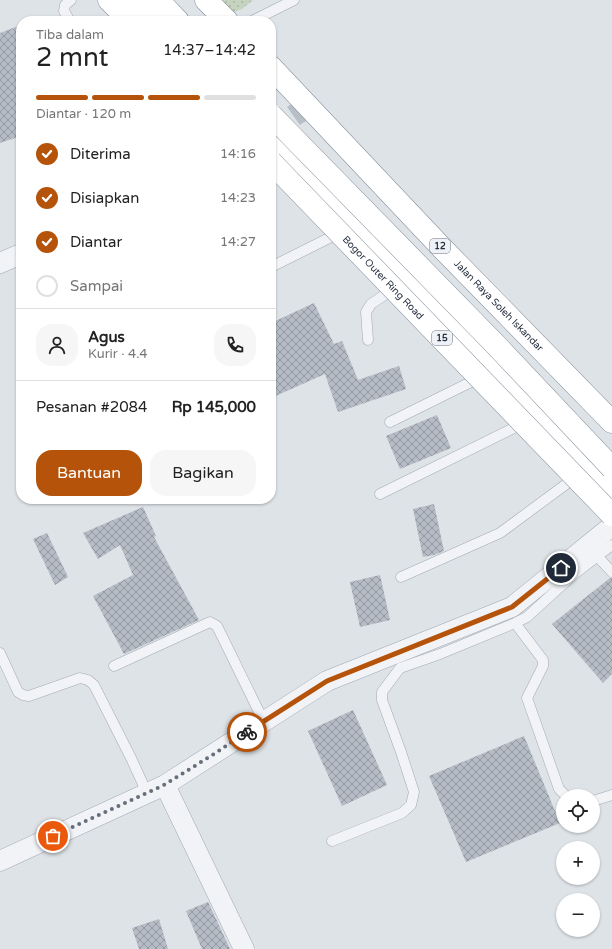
<!DOCTYPE html>
<html lang="id">
<head>
<meta charset="utf-8">
<style>
  body { margin:0; font-family:"Varela Round",sans-serif; background:#f6f6f6; color:#222; height:100vh; display:flex; flex-direction:column; font-size:15px; white-space:nowrap }
  * { box-sizing:border-box; margin:0 }
  p { font-size:13px; color:#767676 }
  .icon { flex:none; width:22px; height:22px; fill:none; stroke:currentColor; stroke-width:2; stroke-linecap:round; stroke-linejoin:round }
  .map { position:relative; flex:1; overflow:hidden }
  .details { position:absolute; left:16px; top:16px; width:260px; height:488px; display:flex; flex-direction:column; background:#fff; border-radius:16px; box-shadow:0 1px 3px #0004 }
  .details>* { flex:none }
  .buttons { position:absolute; left:556px; top:789px; display:grid; gap:8px }
  .buttons a { display:grid; place-items:center; width:44px; height:44px; border-radius:50%; background:#fff; box-shadow:0 1px 3px #0004; font-size:20px }
  .pin { position:absolute; display:grid; place-items:center; width:34px; height:34px; color:#fff; margin:-17px; border:2px solid #fff; border-radius:50%; box-shadow:0 1px 4px #0007 }
  .courier { position:absolute; display:grid; place-items:center; width:40px; height:40px; margin:-20px; border:3px solid #b45309; border-radius:50%; background:#fff; color:#222; box-shadow:0 1px 5px #0007 }
  .headline em { font-style:normal; font-weight:600 }
  .headline div { display:flex; flex-direction:column-reverse }
  .headline { display:flex; align-items:center; justify-content:space-between; height:68px; padding:0 20px }
  h1 { font-size:26px; font-weight:600; line-height:30px }
  .bar { display:grid; grid-template-columns:repeat(4,1fr); gap:6px 4px; align-content:center; height:48px; padding:0 20px }
  .bar i { height:5px; border-radius:3px; background:#e0e0e0 }
  .bar .on { background:#b45309 }
  .bar p { grid-column:span 4 }
  .line { display:flex; align-items:center; gap:10px; padding:0 20px; border-top:1px solid #e0e0e0 }
  .line div { flex:1 }
  .round { display:grid; place-items:center; flex:none; width:42px; height:42px; border-radius:16px; background:#f6f6f6 }
  ol { padding:0 20px; list-style:none }
  li { display:flex; align-items:center; gap:12px; height:44px }
  li p { margin-inline-start:auto }
  li .icon { padding:4px; border-radius:50%; background:#b45309; color:#fff; stroke-width:4 }
  li:last-child { color:#767676 }
  li i { width:22px; height:22px; border:2px solid #e0e0e0; border-radius:50% }
  .button { display:flex; gap:8px; margin-top:auto; padding:8px 20px }
  .button a { flex:1; height:46px; border-radius:16px; background:#b45309; color:#fff; font-size:16px; font-weight:600; line-height:46px; text-align:center }
  .button a+a { background:#f6f6f6; color:#222 }
  .map>svg:first-child { display:block }
  .grass { fill:url(#grass-dots) }
  .building { fill:url(#building-cross-hatch) }
  .lines { fill:none; stroke-linecap:round; stroke-linejoin:round }
  .highway-tunnel { stroke:#b9bfc6; stroke-width:22; stroke-dasharray:22 11; stroke-linecap:butt }
  .lane-casing { stroke:#a3aab2; stroke-width:11 }
  .street-casing { stroke:#a3aab2; stroke-width:21 }
  .highway-casing { stroke:#85919f; stroke-width:23 }
  .lane { stroke:#f1f3f7; stroke-width:10 }
  .street { stroke:#f1f3f7; stroke-width:20 }
  .highway { stroke:#fff; stroke-width:22 }
  .highway-bridge-casing { stroke:#85919f; stroke-width:23; stroke-linecap:butt }
  .highway-bridge { stroke:#fff; stroke-width:22 }
  .done { stroke:#676f7b; stroke-width:4; stroke-dasharray:0 7.2 }
  .route { stroke:#b45309; stroke-width:5 }
  .labels { text-anchor:middle; dominant-baseline:central; stroke-width:3; stroke-linejoin:round; paint-order:stroke }
  .shield { fill:#eef2f6; stroke:#636b77; stroke-width:1 }
  .shield-label { font-size:9px; font-weight:bold; fill:#273140 }
  .street-label { font-size:10px; fill:#273140; stroke:#eef2f6 }
</style>
</head>
<body>
<div class="map">
<svg width="612" height="949" viewBox="0 0 612 949">
  <defs>
    <pattern id="grass-dots" width="8" height="8" patternUnits="userSpaceOnUse"><rect width="8" height="8" fill="#c5d3bf"/><path d="M2 2h.1M6 6h.1" fill="none" stroke="#a9b6a5" stroke-width="1.8" stroke-linecap="round"/></pattern>
    <pattern id="building-cross-hatch" width="8" height="8" patternUnits="userSpaceOnUse"><rect width="8" height="8" fill="#b5bcc5"/><path d="M0 0l8 8M0 8l8-8" fill="none" stroke="#9399a1"/></pattern>
  </defs>
  <rect width="100%" height="100%" fill="#dee3e8"/>
  <path class="grass" d="M213,0h40l-11,9 -10,4z"/>
  <path class="building" d="M21,25v111l-21,7v-110z
    M314,303l20,41 8,-3 16,39 41,-14 7,23 -68,23 -13,-38 -54,24v-75z
    M437,415l14,33 -51,21 -14,-33z
    M434,504l10,47 -10,4 -11,2 -10,-48z
    M143,507l13,29 -2,1 45,83 -75,34 -31,-58 40,-21 -13,-30 -22,14 -15,-26z
    M47,533l21,44 -13,8 -22,-46z
    M380,575l10,45 -30,7 -10,-45z
    M610,578h2v96l-9,9 -51,-59z
    M353,710l34,75 -45,21 -34,-75z
    M524,736l36,87 -94,39 -37,-86z
    M208,902l10,21 12,26h-28l-16,-38z
    M159,919l9,30h-29l-7,-21z"/>
  <g class="lines">
    <path class="highway-tunnel" d="M274,142c9,-19 16,-26 36,-35"/>
    <defs>
      <path id="lane" d="M70,21l-6,-10 1,-6 6,-5
        M252,21l42,-21
        M271,267l70,-35
        M368,340l-2,-28 5,-8 24,-16
        M390,422l91,-45
        M380,494l144,-71
        M597,556l15,16
        M401,577l99,-44 65,-48 10,-11
        M515,623l28,37v6l-16,32 32,91 7,7
        M0,653l18,39 5,3 6,1 51,-18 8,2 6,5 37,73 16,35
        M114,666l96,-44 7,4 46,94
        M593,801l19,-6
        M332,841l70,-28 9,-8 3,-13 -13,-40 -19,-52v-8l18,-24 40,-14 75,-31 12,-6 46,-42 39,-30"/>
      <path id="street" d="M0,263l21,-9
        M165,785l79,164
        M0,861l165,-76 162,-104 185,-74 100,-81"/>
      <g id="highway">
        <path d="M109,0l21,21"/>
        <path d="M132,0l21,21"/>
        <path d="M158,0l20,21"/>
        <path d="M206,0l21,21"/>
        <path id="s1" d="M271,67l171,181 170,174"/>
        <path d="M271,140l134,142 207,211"/>
      </g>
    </defs>
    <use href="#lane" class="lane-casing"/>
    <use href="#street" class="street-casing"/>
    <use href="#highway" class="highway-casing"/>
    <use href="#lane" class="lane"/>
    <use href="#street" class="street"/>
    <use href="#highway" class="highway"/>
    <defs>
      <g id="highway-bridge">
        <path d="M271,115l224,229 117,124"/>
        <path id="s2" d="M271,162l341,353"/>
      </g>
    </defs>
    <use href="#highway-bridge" class="highway-bridge-casing"/>
    <use href="#highway-bridge" class="highway-bridge"/>
  </g>
  <g class="lines">
    <path class="done" d="M53,836l111,-51 50,-31 33,-22"/>
    <path class="route" d="M247,732l80,-51 185,-74 49,-39"/>
  </g>
  <g class="labels">
    <g class="shield">
      <rect x="430" y="239" width="20" height="14" rx="3"/>
      <rect x="432" y="331" width="20" height="14" rx="3"/>
    </g>
    <g class="shield-label">
      <text x="440" y="246">12</text>
      <text x="442" y="338">15</text>
    </g>
    <g class="street-label">
      <text stroke="none"><textPath href="#s2" startOffset="161">Bogor Outer Ring Road</textPath></text>
      <text stroke="none"><textPath href="#s1" startOffset="330">Jalan Raya Soleh Iskandar</textPath></text>
    </g>
  </g>
</svg>
<div class="buttons">
<a><svg class="icon" aria-label="locate" viewBox="0 0 24 24"><circle cx="12" cy="12" r="6"/><path d="M12 2v4M12 18v4M2 12h4M18 12h4"/></svg></a>
<a>+</a>
<a>−</a>
</div>
<div class="pin" style="left:53px;top:836px;background:#ea580c"><svg class="icon" aria-label="bag" viewBox="0 0 24 24"><path d="M5 8h14l-1 12H6zM9 8a3 3 0 0 1 6 0"/></svg></div>
<div class="pin" style="left:561px;top:568px;background:#1f2937"><svg class="icon" aria-label="home" viewBox="0 0 24 24"><path d="M3 11l9-7 9 7M6 9v11h12V9"/></svg></div>
<div class="courier" style="left:247px;top:732px"><svg class="icon" aria-label="bike" viewBox="0 0 24 24"><circle cx="6" cy="16" r="4"/><circle cx="18" cy="16" r="4"/><path d="M6 16l4-8h5l3 8M10 8l3 8H6M13 5h3"/></svg></div>
<section class="details">
<div class="headline"><div><h1>2 mnt</h1><p>Tiba dalam</p></div><em>14:37–14:42</em></div>
<div class="bar"><i class="on"></i><i class="on"></i><i class="on"></i><i></i><p>Diantar · 120 m</p></div>
<ol>
<li><svg class="icon" aria-label="check" viewBox="0 0 24 24"><path d="M5 12l5 5 9-10"/></svg>Diterima<p>14:16</p></li>
<li><svg class="icon" aria-label="check" viewBox="0 0 24 24"><path d="M5 12l5 5 9-10"/></svg>Disiapkan<p>14:23</p></li>
<li><svg class="icon" aria-label="check" viewBox="0 0 24 24"><path d="M5 12l5 5 9-10"/></svg>Diantar<p>14:27</p></li>
<li><i></i>Sampai</li>
</ol>
<div class="line" style="height:72px"><a class="round"><svg class="icon" aria-label="person" viewBox="0 0 24 24"><circle cx="12" cy="8" r="4"/><path d="M4 21q1-7 8-7t8 7"/></svg></a><div><b>Agus</b><p>Kurir · 4.4</p></div><a class="round"><svg class="icon" aria-label="phone" viewBox="0 0 24 24"><path d="M5 4h4l2 5-3 2q2 4 5 5l2-3 5 2v4C11 20 4 13 5 4z"/></svg></a></div>
<div class="line" style="height:52px"><div>Pesanan #2084</div><b>Rp 145,000</b></div>
<div class="button"><a>Bantuan</a><a>Bagikan</a></div>
</section>
</div>
</body>
</html>
